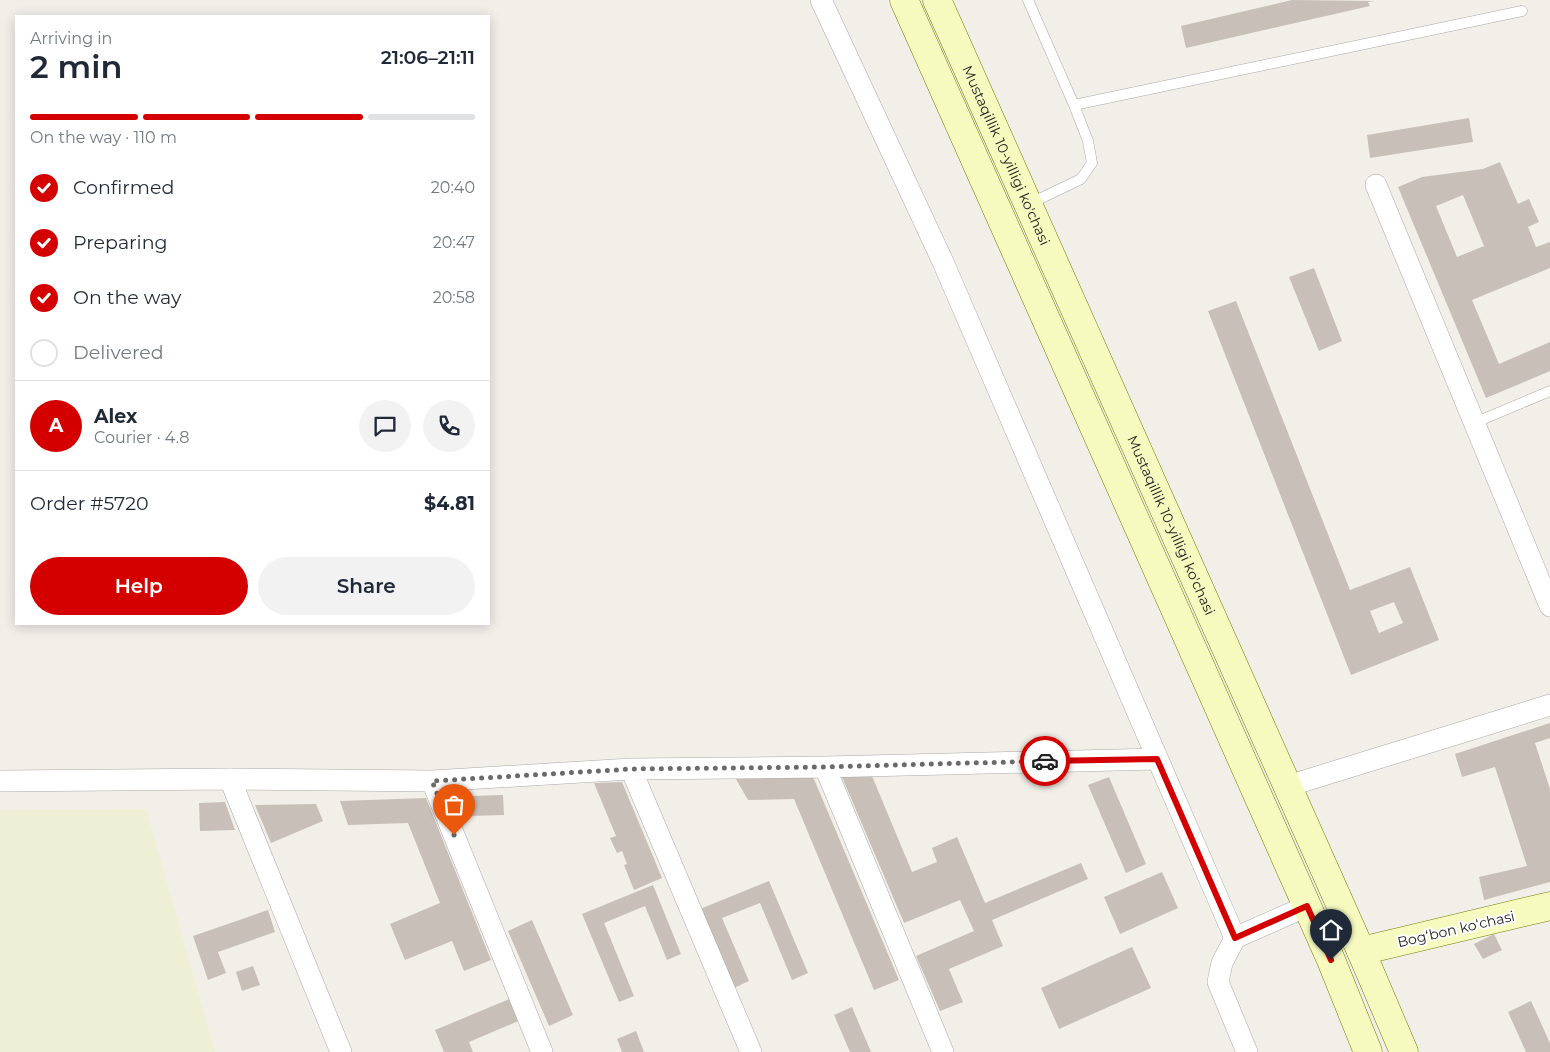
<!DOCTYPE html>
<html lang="en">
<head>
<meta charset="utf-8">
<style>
  body { margin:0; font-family:Montserrat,sans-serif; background:#f2f2f3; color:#1f2937; height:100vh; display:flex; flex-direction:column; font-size:19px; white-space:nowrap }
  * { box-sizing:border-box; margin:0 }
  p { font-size:16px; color:#747a83 }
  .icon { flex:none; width:28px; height:28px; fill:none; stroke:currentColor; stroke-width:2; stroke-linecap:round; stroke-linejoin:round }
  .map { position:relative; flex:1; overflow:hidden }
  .panel { position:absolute; left:15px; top:15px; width:475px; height:610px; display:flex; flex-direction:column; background:#fff; border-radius:0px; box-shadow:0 2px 12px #0003 }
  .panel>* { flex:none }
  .pin { position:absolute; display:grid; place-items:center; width:42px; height:42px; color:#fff; margin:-51px -21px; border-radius:50% 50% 50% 0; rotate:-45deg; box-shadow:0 0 5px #0007 }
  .pin .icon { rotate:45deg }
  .courier { position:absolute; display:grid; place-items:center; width:50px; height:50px; margin:-25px; border:4px solid #d40000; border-radius:50%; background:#fff; color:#222; box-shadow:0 1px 6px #0007 }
  .summary em { font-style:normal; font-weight:600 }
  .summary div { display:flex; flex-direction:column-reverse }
  .summary { display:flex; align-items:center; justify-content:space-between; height:85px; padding:0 15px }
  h1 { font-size:32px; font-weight:600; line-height:38px }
  .bar { display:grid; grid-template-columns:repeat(4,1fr); gap:8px 5px; align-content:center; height:60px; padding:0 15px }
  .bar i { height:6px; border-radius:4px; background:#e0e1e3 }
  .bar .current { background:#d40000 }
  .bar p { grid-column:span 4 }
  .line { display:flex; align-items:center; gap:12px; padding:0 15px; border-top:1px solid #e0e1e3 }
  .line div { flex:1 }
  .round { display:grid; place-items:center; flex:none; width:52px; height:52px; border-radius:26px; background:#f2f2f3 }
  ol { padding:0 15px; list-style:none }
  li { display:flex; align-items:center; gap:15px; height:55px }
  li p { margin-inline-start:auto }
  li .icon { padding:5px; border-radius:50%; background:#d40000; color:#fff; stroke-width:4 }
  li:last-child { color:#747a83 }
  li i { width:28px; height:28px; border:2px solid #e0e1e3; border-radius:50% }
  .button { display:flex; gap:10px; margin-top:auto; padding:10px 15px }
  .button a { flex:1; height:58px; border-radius:30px; background:#d40000; color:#fff; font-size:20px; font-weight:600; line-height:58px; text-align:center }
  .button a+a { background:#f2f2f3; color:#1f2937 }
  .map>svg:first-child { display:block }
  .farmland { fill:#eef0d5 }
  .building { fill:#c7bfb8; fill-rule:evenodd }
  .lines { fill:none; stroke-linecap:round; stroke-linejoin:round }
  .lane-casing { stroke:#a9a9a9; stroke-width:11 }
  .street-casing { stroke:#a9a9a9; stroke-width:22 }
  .secondary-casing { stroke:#707d05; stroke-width:29 }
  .lane { stroke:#fff; stroke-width:10 }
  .street { stroke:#fff; stroke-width:21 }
  .secondary { stroke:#f7fabf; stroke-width:28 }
  .done { stroke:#6b6a68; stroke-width:5; stroke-dasharray:0 9 }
  .route { stroke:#d40000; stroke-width:6 }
  .labels { text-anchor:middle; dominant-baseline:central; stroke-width:4; stroke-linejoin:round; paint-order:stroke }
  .street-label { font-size:14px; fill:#222; stroke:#fff }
</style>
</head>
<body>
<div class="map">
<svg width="1550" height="1052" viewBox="0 0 1550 1052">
  <rect width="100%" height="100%" fill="#f2efe9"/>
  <path class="farmland" d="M146,809l69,243h-215v-242z"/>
  <path class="building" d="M1292,0l82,1 -6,1 2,4 -184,42 -5,-22z
    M1469,118l4,24 -103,16 -3,-23z
    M1500,162l18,42 11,-5 10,23 -11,5 8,20 14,-5v26l-78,32 27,64 51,-22v29l-64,27 -88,-211 24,-10 61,-8zM1463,195l21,51 -27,11 -21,-51z
    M1314,268l28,73 -23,10 -30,-74z
    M1236,301l114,289 60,-23 29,73 -88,35 -143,-364zM1394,602l9,21 -24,10 -9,-22z
    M1550,723v15l-15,5 15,46v93l-66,18 -5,-23 48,-11 -32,-99 -33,10 -7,-23z
    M811,772l88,208 -25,10 -80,-191 -46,1 -15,-26z
    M872,776l40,96 25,-10 -5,-14 25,-11 28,66 96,-40 7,16 -96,41 11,26 -54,23 14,33 -23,9 -24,-55 58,-25 -14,-31 -56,23 -62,-146z
    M1109,777l37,87 -20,9 -38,-88z
    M622,782l40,96 -28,12 -10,-25 3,-1 -5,-13 -5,2 -7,-15 6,-2 -22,-53z
    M503,795l1,20 -35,1v-20z
    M426,798l65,162 -27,11 -12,-30 -47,19 -15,-36 50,-21 -32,-80 -60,2 -8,-24z
    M225,802l10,28 -35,1 -1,-28z
    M316,804l7,17 -52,22 -16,-38z
    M1162,872l16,36 -58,26 -16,-37z
    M769,881l39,92 -16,7 -32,-77 -38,15 27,63 -15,7 -34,-79z
    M653,885l28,69 -14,6 -22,-54 -41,17 30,73 -15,6 -37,-88z
    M268,910l7,22 -57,20 8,21 -18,7 -15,-44z
    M532,920l41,95 -24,11 -41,-95z
    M1494,934l8,16 -19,9 -9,-15z
    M1132,947l19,41 -92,41 -18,-41z
    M253,966l7,19 -18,6 -6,-19z
    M514,997l9,22 -54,23 4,10h-29l-9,-22z
    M1531,1001l19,42v9h-24l-18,-40z
    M852,1007l19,45h-21l-16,-37z
    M636,1031l8,21h-22l-5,-13z"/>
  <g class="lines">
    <defs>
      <path id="lane" d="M1028,0l46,105 14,36 4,22 -11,16 -52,25
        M1074,105l448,-94
        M1474,423l76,-32"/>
      <path id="street" d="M821,0l122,262 292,676 72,-32
        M1376,185l174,421
        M825,767l118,285
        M631,769l120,283
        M230,779l111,273
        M0,781l230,-2 202,2 199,-12 194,-2 332,-8
        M432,781l110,271
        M1288,786l262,-81
        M1235,938l-13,25 -4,19 29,70"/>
      <g id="secondary">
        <path d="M904,0l427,960 37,92"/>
        <path id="s1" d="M937,0l424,951 43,101"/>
        <path d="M1361,951l189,-45"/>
      </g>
    </defs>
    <use href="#lane" class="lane-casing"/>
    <use href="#street" class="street-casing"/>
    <use href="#secondary" class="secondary-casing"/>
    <use href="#lane" class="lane"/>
    <use href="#street" class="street"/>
    <use href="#secondary" class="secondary"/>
  </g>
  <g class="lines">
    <path class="done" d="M454,835l-22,-54 199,-12 194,-2 220,-6"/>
    <path class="route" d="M1045,761l112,-2 78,179 72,-32 24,54"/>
  </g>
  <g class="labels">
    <g class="street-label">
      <text stroke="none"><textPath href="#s1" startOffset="170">Mustaqillik 10-yilligi ko'chasi</textPath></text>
      <text stroke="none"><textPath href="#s1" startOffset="575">Mustaqillik 10-yilligi ko'chasi</textPath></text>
      <text transform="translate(1456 929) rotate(-13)">Bogʻbon koʻchasi</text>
    </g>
  </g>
</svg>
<div class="pin" style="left:454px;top:835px;background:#ea580c"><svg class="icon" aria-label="bag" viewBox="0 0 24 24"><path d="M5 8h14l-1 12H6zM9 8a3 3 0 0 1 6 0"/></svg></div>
<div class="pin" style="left:1331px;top:960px;background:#1f2937"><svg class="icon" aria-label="home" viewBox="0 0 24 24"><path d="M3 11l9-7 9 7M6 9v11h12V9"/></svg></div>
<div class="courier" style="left:1045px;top:761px"><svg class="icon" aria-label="car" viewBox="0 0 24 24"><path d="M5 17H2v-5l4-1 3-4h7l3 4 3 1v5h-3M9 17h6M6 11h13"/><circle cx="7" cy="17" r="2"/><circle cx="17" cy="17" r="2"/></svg></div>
<section class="panel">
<div class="summary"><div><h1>2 min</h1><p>Arriving in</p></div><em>21:06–21:11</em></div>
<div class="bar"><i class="current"></i><i class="current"></i><i class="current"></i><i></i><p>On the way · 110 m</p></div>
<ol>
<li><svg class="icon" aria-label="check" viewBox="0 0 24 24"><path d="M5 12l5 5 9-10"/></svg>Confirmed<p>20:40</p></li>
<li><svg class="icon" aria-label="check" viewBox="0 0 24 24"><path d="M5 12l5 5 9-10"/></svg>Preparing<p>20:47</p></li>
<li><svg class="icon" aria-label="check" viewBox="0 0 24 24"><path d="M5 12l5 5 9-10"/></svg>On the way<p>20:58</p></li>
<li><i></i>Delivered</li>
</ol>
<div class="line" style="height:90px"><b class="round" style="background:#d40000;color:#fff">A</b><div><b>Alex</b><p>Courier · 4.8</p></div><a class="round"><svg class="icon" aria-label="chat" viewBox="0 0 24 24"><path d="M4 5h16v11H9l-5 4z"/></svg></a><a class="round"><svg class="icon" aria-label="phone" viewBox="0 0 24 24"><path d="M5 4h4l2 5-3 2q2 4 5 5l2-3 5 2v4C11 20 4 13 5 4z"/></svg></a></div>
<div class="line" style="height:65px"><div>Order #5720</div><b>$4.81</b></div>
<div class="button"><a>Help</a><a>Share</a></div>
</section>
</div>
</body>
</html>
